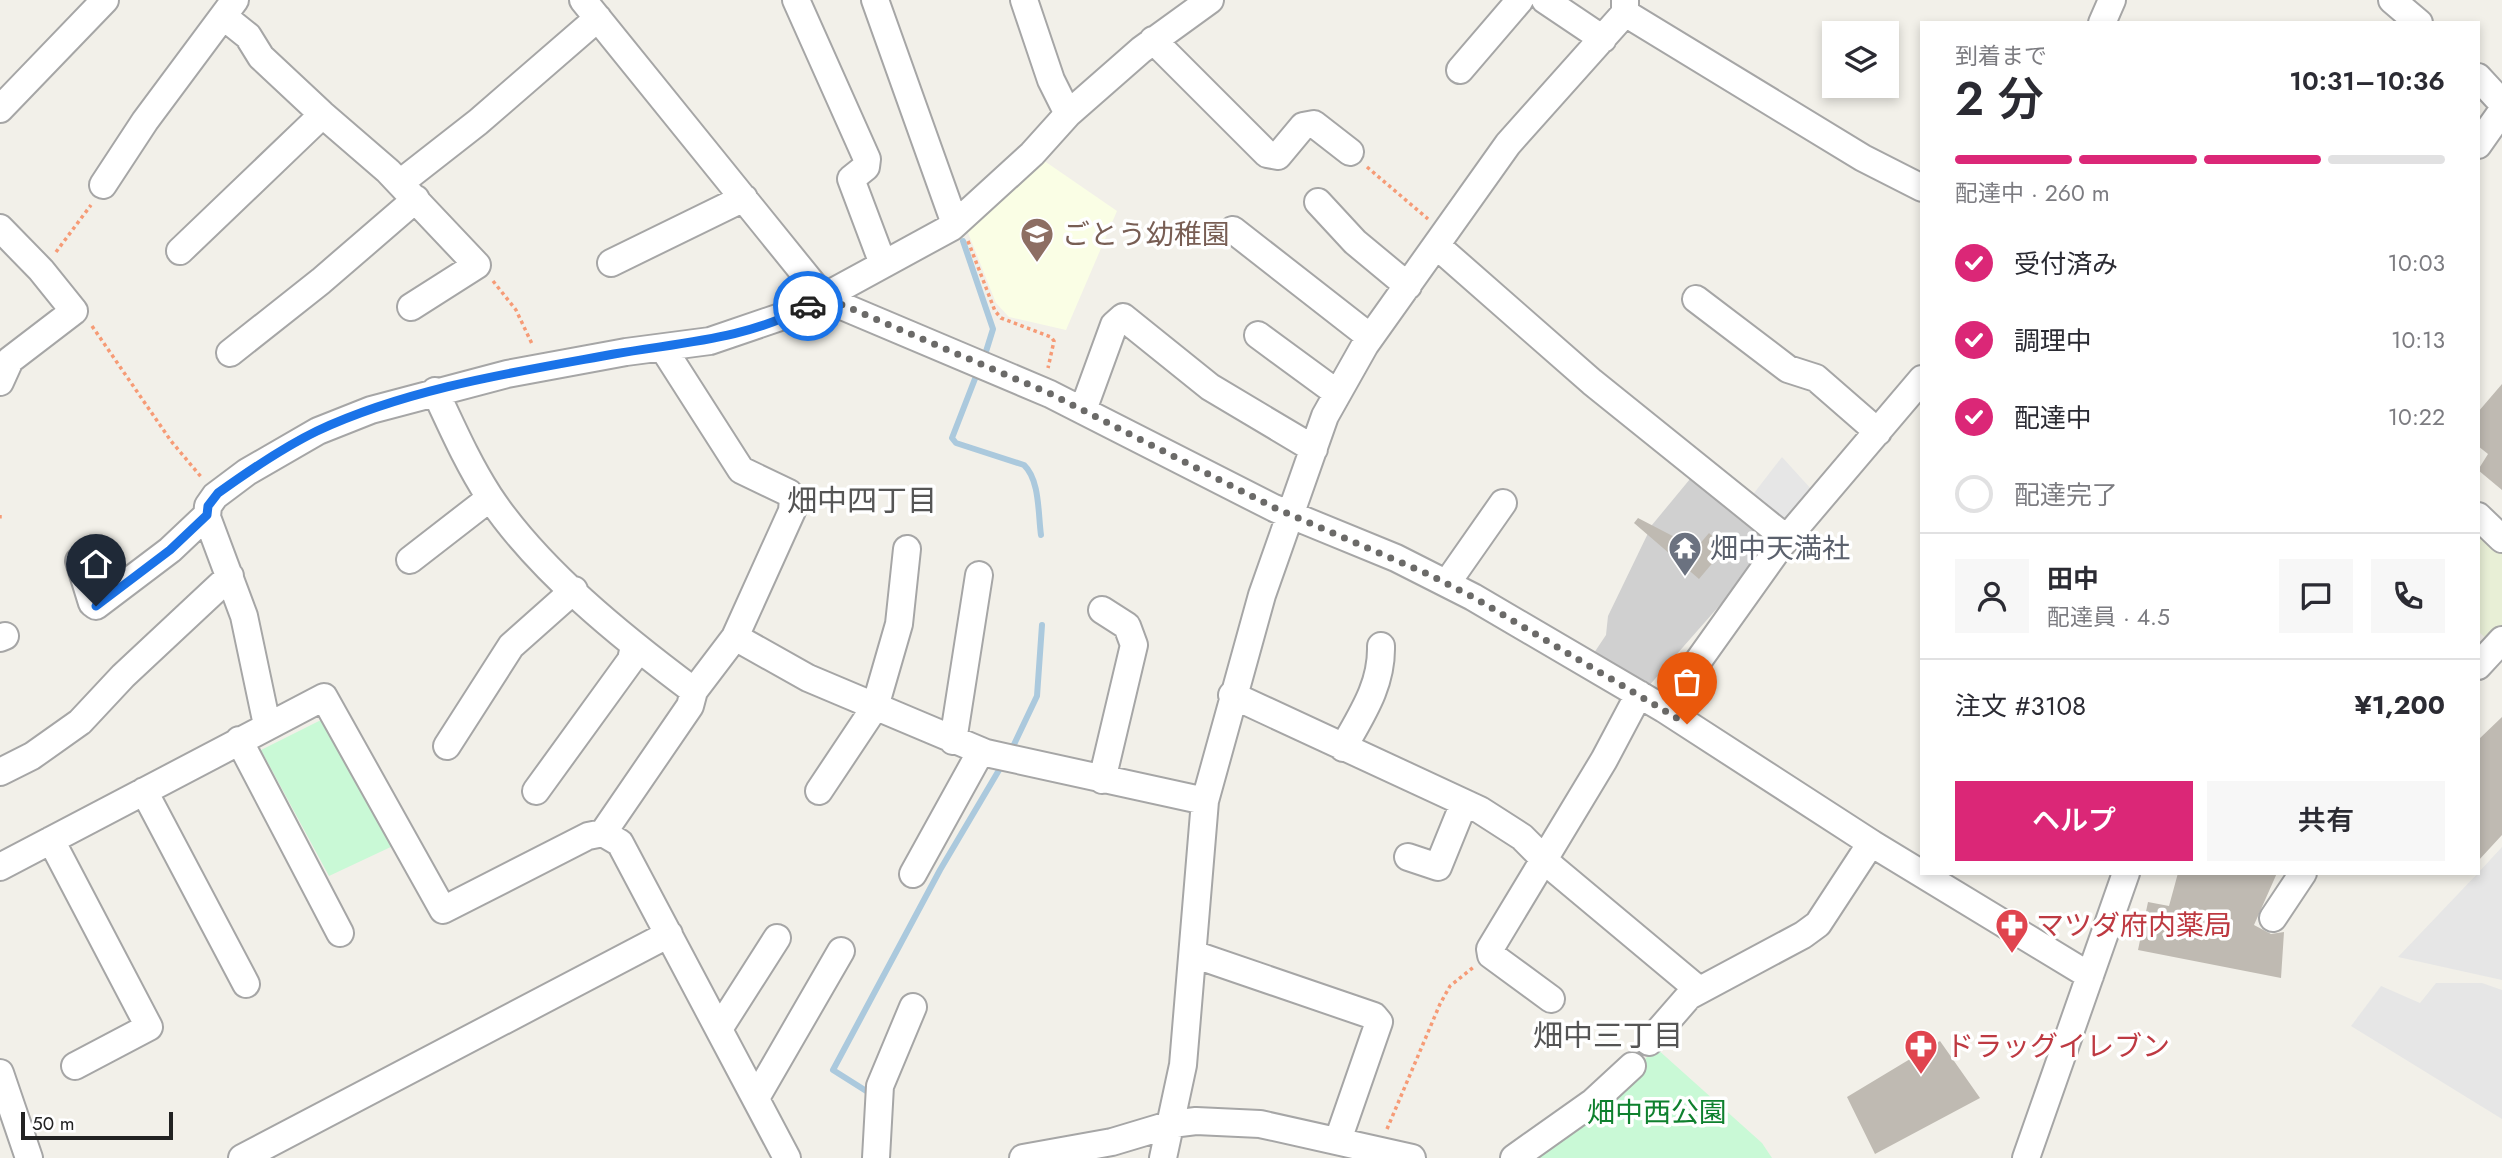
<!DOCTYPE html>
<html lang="ja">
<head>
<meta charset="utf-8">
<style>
  body { margin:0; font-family:Jost,"Noto Sans JP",sans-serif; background:#f7f7f7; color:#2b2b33; height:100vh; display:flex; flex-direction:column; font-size:26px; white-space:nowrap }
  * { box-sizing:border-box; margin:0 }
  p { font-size:23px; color:#7c7c81 }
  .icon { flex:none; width:38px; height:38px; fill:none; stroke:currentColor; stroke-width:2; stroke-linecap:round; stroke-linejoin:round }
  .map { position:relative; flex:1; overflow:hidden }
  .details { position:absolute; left:1920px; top:21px; width:560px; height:854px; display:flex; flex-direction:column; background:#fff; border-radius:0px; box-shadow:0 4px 10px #0003 }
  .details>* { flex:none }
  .tools { position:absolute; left:1822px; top:21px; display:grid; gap:14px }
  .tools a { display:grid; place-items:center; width:77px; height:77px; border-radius:0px; background:#fff; box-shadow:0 4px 10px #0003; font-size:35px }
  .scale { position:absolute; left:21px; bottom:18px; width:152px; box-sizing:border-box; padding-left:7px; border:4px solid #222; border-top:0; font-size:19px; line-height:24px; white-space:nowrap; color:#222; -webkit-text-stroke:5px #fff; paint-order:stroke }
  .pin { position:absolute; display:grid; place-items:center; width:60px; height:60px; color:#fff; margin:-72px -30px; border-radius:50% 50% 50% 0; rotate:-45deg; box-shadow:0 0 7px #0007 }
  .pin .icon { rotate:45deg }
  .courier { position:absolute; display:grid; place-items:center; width:70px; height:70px; margin:-35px; border:5px solid #1a73e8; border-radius:50%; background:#fff; color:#222; box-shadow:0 2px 9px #0007 }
  .head em { font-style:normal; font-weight:600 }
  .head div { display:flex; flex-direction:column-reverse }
  .head { display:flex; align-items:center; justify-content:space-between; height:119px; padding:0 35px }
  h1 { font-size:46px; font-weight:600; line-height:52px }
  .bar { display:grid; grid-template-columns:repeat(4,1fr); gap:10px 7px; align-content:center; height:84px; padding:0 35px }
  .bar i { height:9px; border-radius:5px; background:#e1e1e2 }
  .bar .on { background:#db2777 }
  .bar p { grid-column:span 4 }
  .line { display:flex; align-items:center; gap:18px; padding:0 35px; border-top:2px solid #e1e1e2 }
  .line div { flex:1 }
  .round { display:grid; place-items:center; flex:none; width:74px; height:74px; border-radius:0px; background:#f7f7f7 }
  ol { padding:0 35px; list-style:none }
  li { display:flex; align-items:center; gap:21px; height:77px }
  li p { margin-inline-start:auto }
  li .icon { padding:7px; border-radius:50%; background:#db2777; color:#fff; stroke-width:4 }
  li:last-child { color:#7c7c81 }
  li i { width:38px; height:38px; border:4px solid #e1e1e2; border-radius:50% }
  .action { display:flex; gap:14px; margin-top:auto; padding:14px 35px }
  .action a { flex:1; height:80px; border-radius:0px; background:#db2777; color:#fff; font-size:28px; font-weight:600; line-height:80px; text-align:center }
  .action a+a { background:#f7f7f7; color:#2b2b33 }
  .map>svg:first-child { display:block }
  .education { fill:#fafee5 }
  .religious { fill:#d0d0d0 }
  .farmland { fill:#e8efd6 }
  .park { fill:#c9f9d6 }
  .parking { fill:#e6e6e6 }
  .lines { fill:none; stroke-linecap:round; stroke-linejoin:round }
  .stream { stroke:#abc9dd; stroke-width:6 }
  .building { fill:#bfbab2 }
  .minor-casing { stroke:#a6a6a6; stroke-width:30 }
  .path { stroke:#f69b76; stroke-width:3.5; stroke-dasharray:3.5 3.5; stroke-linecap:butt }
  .minor { stroke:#fff; stroke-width:26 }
  .done { stroke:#6b6a68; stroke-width:7; stroke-dasharray:0 12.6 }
  .route { stroke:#1a73e8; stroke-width:9 }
  .labels { text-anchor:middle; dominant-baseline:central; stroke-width:7; stroke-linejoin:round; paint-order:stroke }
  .education-label { font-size:28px; fill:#785e54; stroke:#fff; text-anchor:start }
  .worship-label { font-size:28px; fill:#5b616d; stroke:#fff; text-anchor:start }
  .health-label { font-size:28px; fill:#be3a42; stroke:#fff; text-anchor:start }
  .park-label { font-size:28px; fill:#0f802e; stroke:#fff }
  .neighbourhood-label { font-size:30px; fill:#555; stroke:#fff }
</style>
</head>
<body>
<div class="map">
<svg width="2502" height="1158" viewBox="0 0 2502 1158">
  <rect width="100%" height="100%" fill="#f2f0e9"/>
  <path class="education" d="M1040,158l77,53 -51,119 -57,-13 -13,-14 -31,-78z"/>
  <path class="religious" d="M1695,473l83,66 -131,149 -57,-29 16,-24 2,-19 44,-91z"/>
  <path class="farmland" d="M2478,531l24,23v75l-12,13 -12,-11z"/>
  <path class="park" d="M321,720l74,125 -66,31 -68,-126z
    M1656,1048l106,95 10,15h-247l80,-59z"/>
  <path class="parking" d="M1782,457l30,33 -26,34 -35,-27z
    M2502,847v133l-104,-23 80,-84z
    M2436,983h46l20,7v129l-151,-93 30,-40 39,17z"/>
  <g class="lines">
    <path class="stream" d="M963,241l30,88 -9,29
      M978,371l-26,67 4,5 68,22c16,15 14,49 17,70
      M1010,753l27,-57 5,-71
      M871,1094l-38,-24 107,-200 62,-105"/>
  </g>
  <path class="building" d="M2502,384v106l-24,-20 10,-16 -10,-8v-34z
    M1638,518l52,27 3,-3 5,4 11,-13 12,11 -11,12 5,4 -16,19 -65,-56z
    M2502,717v118l-24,26v-121z
    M2178,873h99l-23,52 17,9 13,-2 -3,46 -143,-28 10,-48 21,4z
    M1940,1041l40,57 -105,56 -28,-57z"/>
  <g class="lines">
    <defs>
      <path id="minor" d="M583,0l237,293 10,8 220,93 224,114 122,50 77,39 191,112 207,134 219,133
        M796,0l71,159 -1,8 -15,12 32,85
        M875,0l80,224
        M1024,0l27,80 17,34
        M1545,0l58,39
        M2392,0l27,23
        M1625,13l238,145 59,30
        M223,16l25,20 13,21 61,57 66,57 89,94 -66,42
        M2102,23l10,-23
        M1153,40l114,114 11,2 25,-30 11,-2 36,28
        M1460,70l60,-70
        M2478,77l24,26
        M0,109l105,-109
        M2478,145l24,-34
        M400,183l78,-61 120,-104
        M103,185l42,-64 90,-121
        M1318,202l37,40 53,44
        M0,228l41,42 33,41 -64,49 -10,22
        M1233,230l137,107
        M1437,246l155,136 195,157
        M180,251l142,-136
        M611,263l133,-65
        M1696,299l92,70 28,9 62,54
        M1258,335l79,58
        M663,348l78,122 48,23 4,5 -1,13 -57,126
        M230,353l91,-72 95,-82
        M435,391c17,36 32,71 54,105 49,74 134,142 205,195l-4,15 -87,127
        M1083,410l31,-85 9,-8 87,70 104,62
        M2478,516l24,23
        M410,560l80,-62
        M79,561l13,42 4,3 74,-56 37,-35
        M1447,583l56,-80
        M0,638l5,-2
        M2478,666l24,-26
        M694,691l41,-54 73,41 178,75 219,48
        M1232,695l248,115 42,27 31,31 146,122
        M1664,709l117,-164 141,-166
        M267,725l-23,-109 -37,-99 1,-11 7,-10 32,-24 71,-41 53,-21 136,-36 119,-22 84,-11 88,-30 154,-84 80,-73 36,-40 73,-64 69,-50
        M239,740l101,193
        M953,741l26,-166
        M447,746l64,-100 63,-56
        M1343,748c19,-34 39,-63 38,-102
        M0,772l32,-16 48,-34 43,-46 107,-100
        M1102,780l32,-135 -7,-19 -25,-16
        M144,791l102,193
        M536,791l95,-131 3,-14
        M819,791l56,-84 24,-83 8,-75
        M51,840l98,187 -74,39
        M1408,857l30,10 26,-64
        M0,867l324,-170 119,213 145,-74 15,-3 17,10 167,315
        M913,874l68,-123
        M2273,918l30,-45
        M1193,954l181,62 5,6 -41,118
        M1551,999l-60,-44 -1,-6 114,-189 35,-66
        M719,1029l58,-91
        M1649,1042l40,-46 114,-61 15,-11 53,-81
        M0,1073l29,85
        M756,1098l85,-147
        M242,1158l427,-224
        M876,1158l4,-72 33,-79
        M1023,1158l89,-16 60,-18 24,-3 64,3 152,34
        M1163,1158l20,-93 22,-264 57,-206 63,-179 40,-71 143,-201 117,-131v-13
        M1514,1158l79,-56 39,-36
        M2026,1158l100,-285"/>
    </defs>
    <use href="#minor" class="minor-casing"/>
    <path class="path" d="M1367,167l61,52
      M968,241l27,70 6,7 50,19 3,4 -6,27
      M56,252l35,-47
      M493,281l23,29 17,36
      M92,326l79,115 31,37
      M0,515v4
      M1387,1129l53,-125 10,-18 25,-20"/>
    <use href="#minor" class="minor"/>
  </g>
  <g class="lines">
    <path class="done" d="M808,306l16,-9 227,97 224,114 155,67 43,22 214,127"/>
    <path class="route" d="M96,606l74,-56 37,-35 1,-9 10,-13c32,-23 64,-45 99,-62 92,-43 198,-59 297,-77 69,-12 131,-14 194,-48"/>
  </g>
  <defs>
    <symbol id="school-pin" viewBox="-11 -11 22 30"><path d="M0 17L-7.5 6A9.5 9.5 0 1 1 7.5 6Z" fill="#8d6e63" stroke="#fff"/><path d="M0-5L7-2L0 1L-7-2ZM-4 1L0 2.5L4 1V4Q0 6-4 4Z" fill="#fff"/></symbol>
    <symbol id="temple-pin" viewBox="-11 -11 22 30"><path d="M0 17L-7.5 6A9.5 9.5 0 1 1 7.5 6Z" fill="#6b7280" stroke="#fff"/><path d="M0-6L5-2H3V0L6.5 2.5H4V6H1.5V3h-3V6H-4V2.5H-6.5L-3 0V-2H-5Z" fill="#fff"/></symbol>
    <symbol id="pharmacy-pin" viewBox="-11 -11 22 30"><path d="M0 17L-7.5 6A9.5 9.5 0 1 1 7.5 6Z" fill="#e0444e" stroke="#fff"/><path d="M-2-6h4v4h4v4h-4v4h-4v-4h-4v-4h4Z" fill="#fff"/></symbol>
  </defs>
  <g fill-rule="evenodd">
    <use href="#school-pin" x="1018" y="215" width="38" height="52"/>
    <use href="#temple-pin" x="1666" y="529" width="38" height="52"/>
    <use href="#pharmacy-pin" x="1993" y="906" width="38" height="52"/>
    <use href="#pharmacy-pin" x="1902" y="1027" width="38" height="52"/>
  </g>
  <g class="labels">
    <g class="education-label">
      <text x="1062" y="234">ごとう幼稚園</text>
    </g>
    <g class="worship-label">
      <text x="1710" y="548">畑中天満社</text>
    </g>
    <g class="health-label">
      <text x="2036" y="925">マツダ府内薬局</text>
      <text x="1946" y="1046">ドラッグイレブン</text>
    </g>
    <g class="park-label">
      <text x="1657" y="1112">畑中西公園</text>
    </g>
    <g class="neighbourhood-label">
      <text x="862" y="500">畑中四丁目</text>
      <text x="1608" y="1035">畑中三丁目</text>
    </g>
  </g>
</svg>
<div class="tools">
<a><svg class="icon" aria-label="layers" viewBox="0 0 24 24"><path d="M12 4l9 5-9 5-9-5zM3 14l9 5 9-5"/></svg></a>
</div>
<div class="scale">50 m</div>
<div class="pin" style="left:1687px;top:724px;background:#ea580c"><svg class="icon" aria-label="bag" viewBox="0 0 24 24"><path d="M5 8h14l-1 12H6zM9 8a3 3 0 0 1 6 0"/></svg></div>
<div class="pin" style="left:96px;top:606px;background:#1f2937"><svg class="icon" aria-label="home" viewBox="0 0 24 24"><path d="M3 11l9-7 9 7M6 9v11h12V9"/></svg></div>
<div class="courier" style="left:808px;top:306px"><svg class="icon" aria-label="car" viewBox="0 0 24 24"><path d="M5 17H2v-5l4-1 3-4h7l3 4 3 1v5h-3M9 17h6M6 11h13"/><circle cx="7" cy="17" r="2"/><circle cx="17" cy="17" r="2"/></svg></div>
<section class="details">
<div class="head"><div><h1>2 分</h1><p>到着まで</p></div><em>10:31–10:36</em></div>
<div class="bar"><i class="on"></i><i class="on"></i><i class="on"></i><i></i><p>配達中 · 260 m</p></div>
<ol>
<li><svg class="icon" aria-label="check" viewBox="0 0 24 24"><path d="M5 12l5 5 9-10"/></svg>受付済み<p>10:03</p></li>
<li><svg class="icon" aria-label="check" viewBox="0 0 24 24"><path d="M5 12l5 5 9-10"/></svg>調理中<p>10:13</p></li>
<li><svg class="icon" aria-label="check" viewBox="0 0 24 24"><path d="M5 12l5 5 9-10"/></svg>配達中<p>10:22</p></li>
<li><i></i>配達完了</li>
</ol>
<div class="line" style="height:126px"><a class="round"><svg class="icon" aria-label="person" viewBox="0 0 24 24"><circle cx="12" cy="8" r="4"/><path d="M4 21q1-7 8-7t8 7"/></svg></a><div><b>田中</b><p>配達員 · 4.5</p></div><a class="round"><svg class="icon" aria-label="chat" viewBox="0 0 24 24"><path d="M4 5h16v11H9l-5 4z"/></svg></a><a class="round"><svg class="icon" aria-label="phone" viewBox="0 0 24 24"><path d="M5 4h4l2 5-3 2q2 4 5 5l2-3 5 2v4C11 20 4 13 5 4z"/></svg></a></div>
<div class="line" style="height:91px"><div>注文 #3108</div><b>¥1,200</b></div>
<div class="action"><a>ヘルプ</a><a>共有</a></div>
</section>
</div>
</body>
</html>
